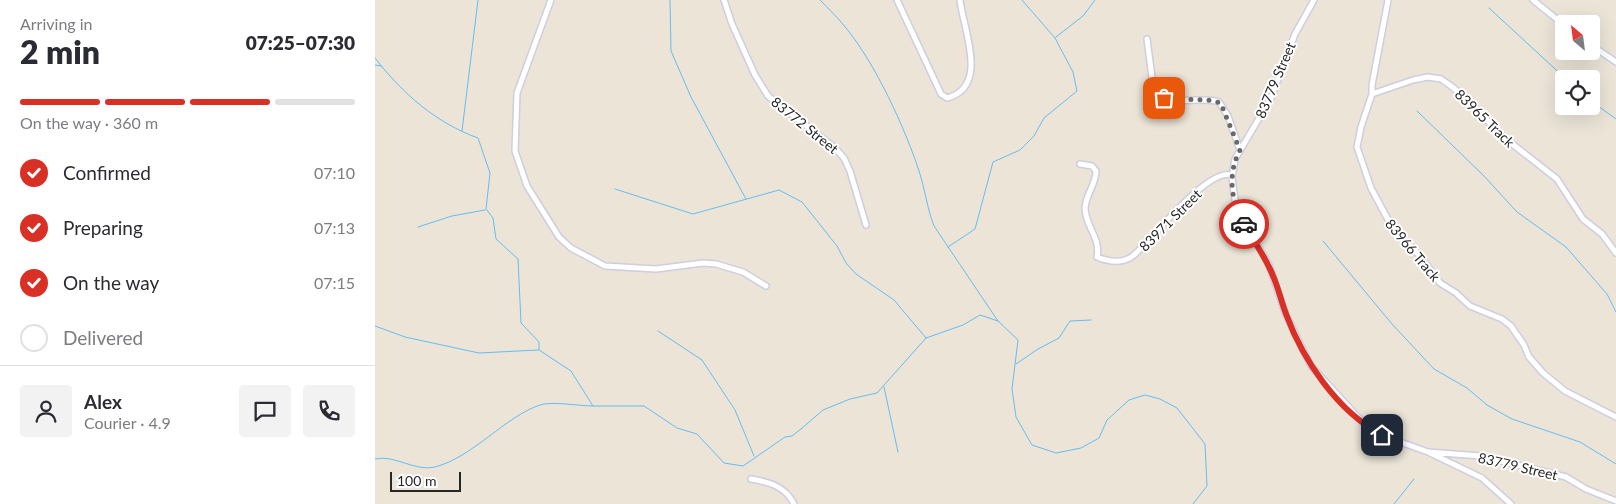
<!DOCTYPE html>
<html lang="en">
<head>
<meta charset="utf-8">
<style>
  body { margin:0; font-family:Lato,sans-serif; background:#f2f2f3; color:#2b2b33; height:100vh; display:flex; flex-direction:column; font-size:19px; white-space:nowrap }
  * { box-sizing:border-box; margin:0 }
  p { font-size:16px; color:#7c7c81 }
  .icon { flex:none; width:28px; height:28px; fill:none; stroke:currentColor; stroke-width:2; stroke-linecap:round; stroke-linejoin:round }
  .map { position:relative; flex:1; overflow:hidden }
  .sheet { display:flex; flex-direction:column; background:#fff; width:375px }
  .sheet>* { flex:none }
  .needle { width:32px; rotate:332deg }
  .tools { position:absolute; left:1180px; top:15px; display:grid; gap:10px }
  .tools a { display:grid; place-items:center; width:45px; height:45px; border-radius:5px; background:#fff; box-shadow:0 5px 20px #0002; font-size:25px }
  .scale { position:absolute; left:15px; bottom:12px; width:71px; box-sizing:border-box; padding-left:5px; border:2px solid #272727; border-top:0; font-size:14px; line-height:18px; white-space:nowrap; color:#272727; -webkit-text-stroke:4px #fff; paint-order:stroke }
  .pin { position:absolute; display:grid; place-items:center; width:42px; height:42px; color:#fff; margin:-21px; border-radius:10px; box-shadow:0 2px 8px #0006 }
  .courier { position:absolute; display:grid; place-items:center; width:50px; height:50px; margin:-25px; border:4px solid #d93025; border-radius:50%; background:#fff; color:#222; box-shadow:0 1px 6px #0007 }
  .head em { font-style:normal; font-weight:800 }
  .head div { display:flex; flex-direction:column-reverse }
  .head { display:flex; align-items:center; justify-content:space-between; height:85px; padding:0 20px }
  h1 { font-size:32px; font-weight:800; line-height:38px }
  .bar { display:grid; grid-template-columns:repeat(4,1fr); gap:8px 5px; align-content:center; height:60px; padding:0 20px }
  .bar i { height:6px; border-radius:4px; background:#e1e1e2 }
  .bar .current { background:#d93025 }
  .bar p { grid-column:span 4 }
  .line { display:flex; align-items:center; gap:12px; padding:0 20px; border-top:1px solid #e1e1e2 }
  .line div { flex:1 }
  .round { display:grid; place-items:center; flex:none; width:52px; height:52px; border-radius:5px; background:#f2f2f3 }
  ol { padding:0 20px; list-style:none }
  li { display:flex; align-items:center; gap:15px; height:55px }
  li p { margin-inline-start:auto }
  li .icon { padding:5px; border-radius:50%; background:#d93025; color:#fff; stroke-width:4 }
  li:last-child { color:#7c7c81 }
  li i { width:28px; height:28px; border:2px solid #e1e1e2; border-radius:50% }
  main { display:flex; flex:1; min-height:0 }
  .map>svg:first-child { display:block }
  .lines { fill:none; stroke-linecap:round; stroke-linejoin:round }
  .stream { stroke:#65bdf2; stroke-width:1 }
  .street-casing { stroke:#cdcee1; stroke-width:8 }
  .street { stroke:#fff; stroke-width:5 }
  .done { stroke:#6c6965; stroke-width:5; stroke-dasharray:0 9 }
  .route { stroke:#d93025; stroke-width:6 }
  .labels { text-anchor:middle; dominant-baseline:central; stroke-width:4; stroke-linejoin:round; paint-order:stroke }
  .street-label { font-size:14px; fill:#272727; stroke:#fff }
</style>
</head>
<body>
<main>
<section class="sheet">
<div class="head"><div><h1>2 min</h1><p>Arriving in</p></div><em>07:25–07:30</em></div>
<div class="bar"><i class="current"></i><i class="current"></i><i class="current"></i><i></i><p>On the way · 360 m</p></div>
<ol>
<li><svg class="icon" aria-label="check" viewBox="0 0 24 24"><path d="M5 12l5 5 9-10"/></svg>Confirmed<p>07:10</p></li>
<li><svg class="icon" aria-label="check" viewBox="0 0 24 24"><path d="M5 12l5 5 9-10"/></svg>Preparing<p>07:13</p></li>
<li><svg class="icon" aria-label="check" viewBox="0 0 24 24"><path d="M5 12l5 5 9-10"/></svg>On the way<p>07:15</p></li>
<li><i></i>Delivered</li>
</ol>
<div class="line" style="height:90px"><a class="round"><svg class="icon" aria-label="person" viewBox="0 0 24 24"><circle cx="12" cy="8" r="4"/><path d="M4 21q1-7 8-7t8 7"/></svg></a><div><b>Alex</b><p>Courier · 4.9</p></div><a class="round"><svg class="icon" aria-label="chat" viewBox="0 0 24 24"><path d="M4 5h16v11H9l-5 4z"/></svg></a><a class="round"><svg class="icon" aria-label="phone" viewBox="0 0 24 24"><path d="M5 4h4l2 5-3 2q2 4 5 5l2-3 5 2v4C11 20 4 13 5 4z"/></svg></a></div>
</section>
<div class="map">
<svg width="1241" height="504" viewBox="0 0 1241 504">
  <rect width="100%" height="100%" fill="#ebe4d7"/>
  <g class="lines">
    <path class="stream" d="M295,0l1,51 20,46 55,102
      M445,0c9,9 18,18 26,28 29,35 59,100 73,143 6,18 8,37 15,55l64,95
      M1114,8l77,71
      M681,37l27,-21 12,-16
      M0,58c27,35 61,65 103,80l12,35 -4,36 7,9 3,21 22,20 3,64 18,19v8l32,21 22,35h51l33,22 20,6 27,29 19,3 42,-29 7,-1 9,-7 22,-19 27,-11 27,-6 49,-55 37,-13 17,-10 18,6 20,19 -6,49 4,28 16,28 24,8 25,-5 18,-10 8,-18 22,-20 16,-5 15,4 17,9 28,36 2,42 -14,18
      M0,65l6,1
      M1216,101l25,18
      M1042,111l67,65 33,36 49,35 41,47 9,18
      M87,131l16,-131
      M240,189l78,25 86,-24 23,12 35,44 9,17 10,11 38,26 32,38
      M43,227l34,-11 33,-6
      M948,241l69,83 42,45 33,19 20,17 25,14 68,23 36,22
      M573,247l27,-18 18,-67 27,-12 14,-14 10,-18 33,-27 -4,-19 -18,-34 -33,-38
      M0,326l30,11 74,16 59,-3
      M283,331l44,29 33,50 19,46
      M641,364l22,-15 21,-11 11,-17 21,-1
      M509,387l14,65
      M0,459c19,-5 40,13 60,8 38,-10 71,-51 105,-62 12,-4 39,1 53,1
      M1019,504l20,-25"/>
    <defs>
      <path id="street" d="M176,0l-34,93 -2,58 12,35 32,51 12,11 34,18 51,3 47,-6 13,1 27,8 23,14
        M349,0l8,24 23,51 13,21 67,52 9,10 6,13 16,54
        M522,0l44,94 6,4c43,-11 16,-69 13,-98
        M939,0l-19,34 -24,64 -36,61 -3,19 4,29 33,58 17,50 25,51 55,60 26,13 36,13 53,4 85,21 20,12 30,12
        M1013,0l-16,85v9l-11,33 -4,20 14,41 21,39 29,30 19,26 16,10 14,13 32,13 9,7 13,19 5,12 14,16 22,18 51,26
        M1158,0l31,25
        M772,39l7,54c14,15 48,2 65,9l9,14 12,34
        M1216,45l25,17
        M997,94l41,-14 15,-3 13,2 10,7 15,12 36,38 55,43 26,40 19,15 14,19
        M705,164l12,2 4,5c0,14 -11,24 -11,38 1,18 16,30 12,48 12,5 27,7 37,-2 18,-16 74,-88 98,-80
        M1053,452l54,26 29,26
        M376,479c18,3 34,7 43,25"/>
    </defs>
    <use href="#street" class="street-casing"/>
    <use href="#street" class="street"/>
  </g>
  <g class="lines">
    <path class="done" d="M789,98c15,3 48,-1 57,6l19,46c-13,24 -9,51 4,74"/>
    <path class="route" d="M869,224c8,14 18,28 25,43 8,15 11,31 17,47 17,46 51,97 96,121"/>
  </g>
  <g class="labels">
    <g class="street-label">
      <text transform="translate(900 80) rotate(-67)">83779 Street</text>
      <text transform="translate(1110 118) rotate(44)">83965 Track</text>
      <text transform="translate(430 125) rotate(39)">83772 Street</text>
      <text transform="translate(795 220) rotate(-45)">83971 Street</text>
      <text transform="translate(1038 250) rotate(50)">83966 Track</text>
      <text transform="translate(1143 466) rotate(13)">83779 Street</text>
    </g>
  </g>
</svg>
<div class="tools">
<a><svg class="needle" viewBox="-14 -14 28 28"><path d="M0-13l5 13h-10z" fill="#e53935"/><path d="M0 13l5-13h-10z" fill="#7c7c81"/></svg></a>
<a><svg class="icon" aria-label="locate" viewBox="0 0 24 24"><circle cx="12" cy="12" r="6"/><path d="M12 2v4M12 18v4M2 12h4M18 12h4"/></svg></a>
</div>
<div class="scale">100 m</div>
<div class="pin" style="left:789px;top:98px;background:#ea580c"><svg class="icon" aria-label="bag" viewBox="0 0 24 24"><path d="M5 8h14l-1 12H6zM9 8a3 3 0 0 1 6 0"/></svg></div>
<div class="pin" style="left:1007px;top:435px;background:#1f2937"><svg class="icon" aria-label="home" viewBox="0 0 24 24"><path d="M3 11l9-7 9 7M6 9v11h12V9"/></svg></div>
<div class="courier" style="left:869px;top:224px"><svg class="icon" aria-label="car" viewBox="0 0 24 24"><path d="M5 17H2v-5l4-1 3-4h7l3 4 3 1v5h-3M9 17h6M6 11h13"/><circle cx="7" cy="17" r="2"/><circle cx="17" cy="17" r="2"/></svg></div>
</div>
</main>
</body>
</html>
